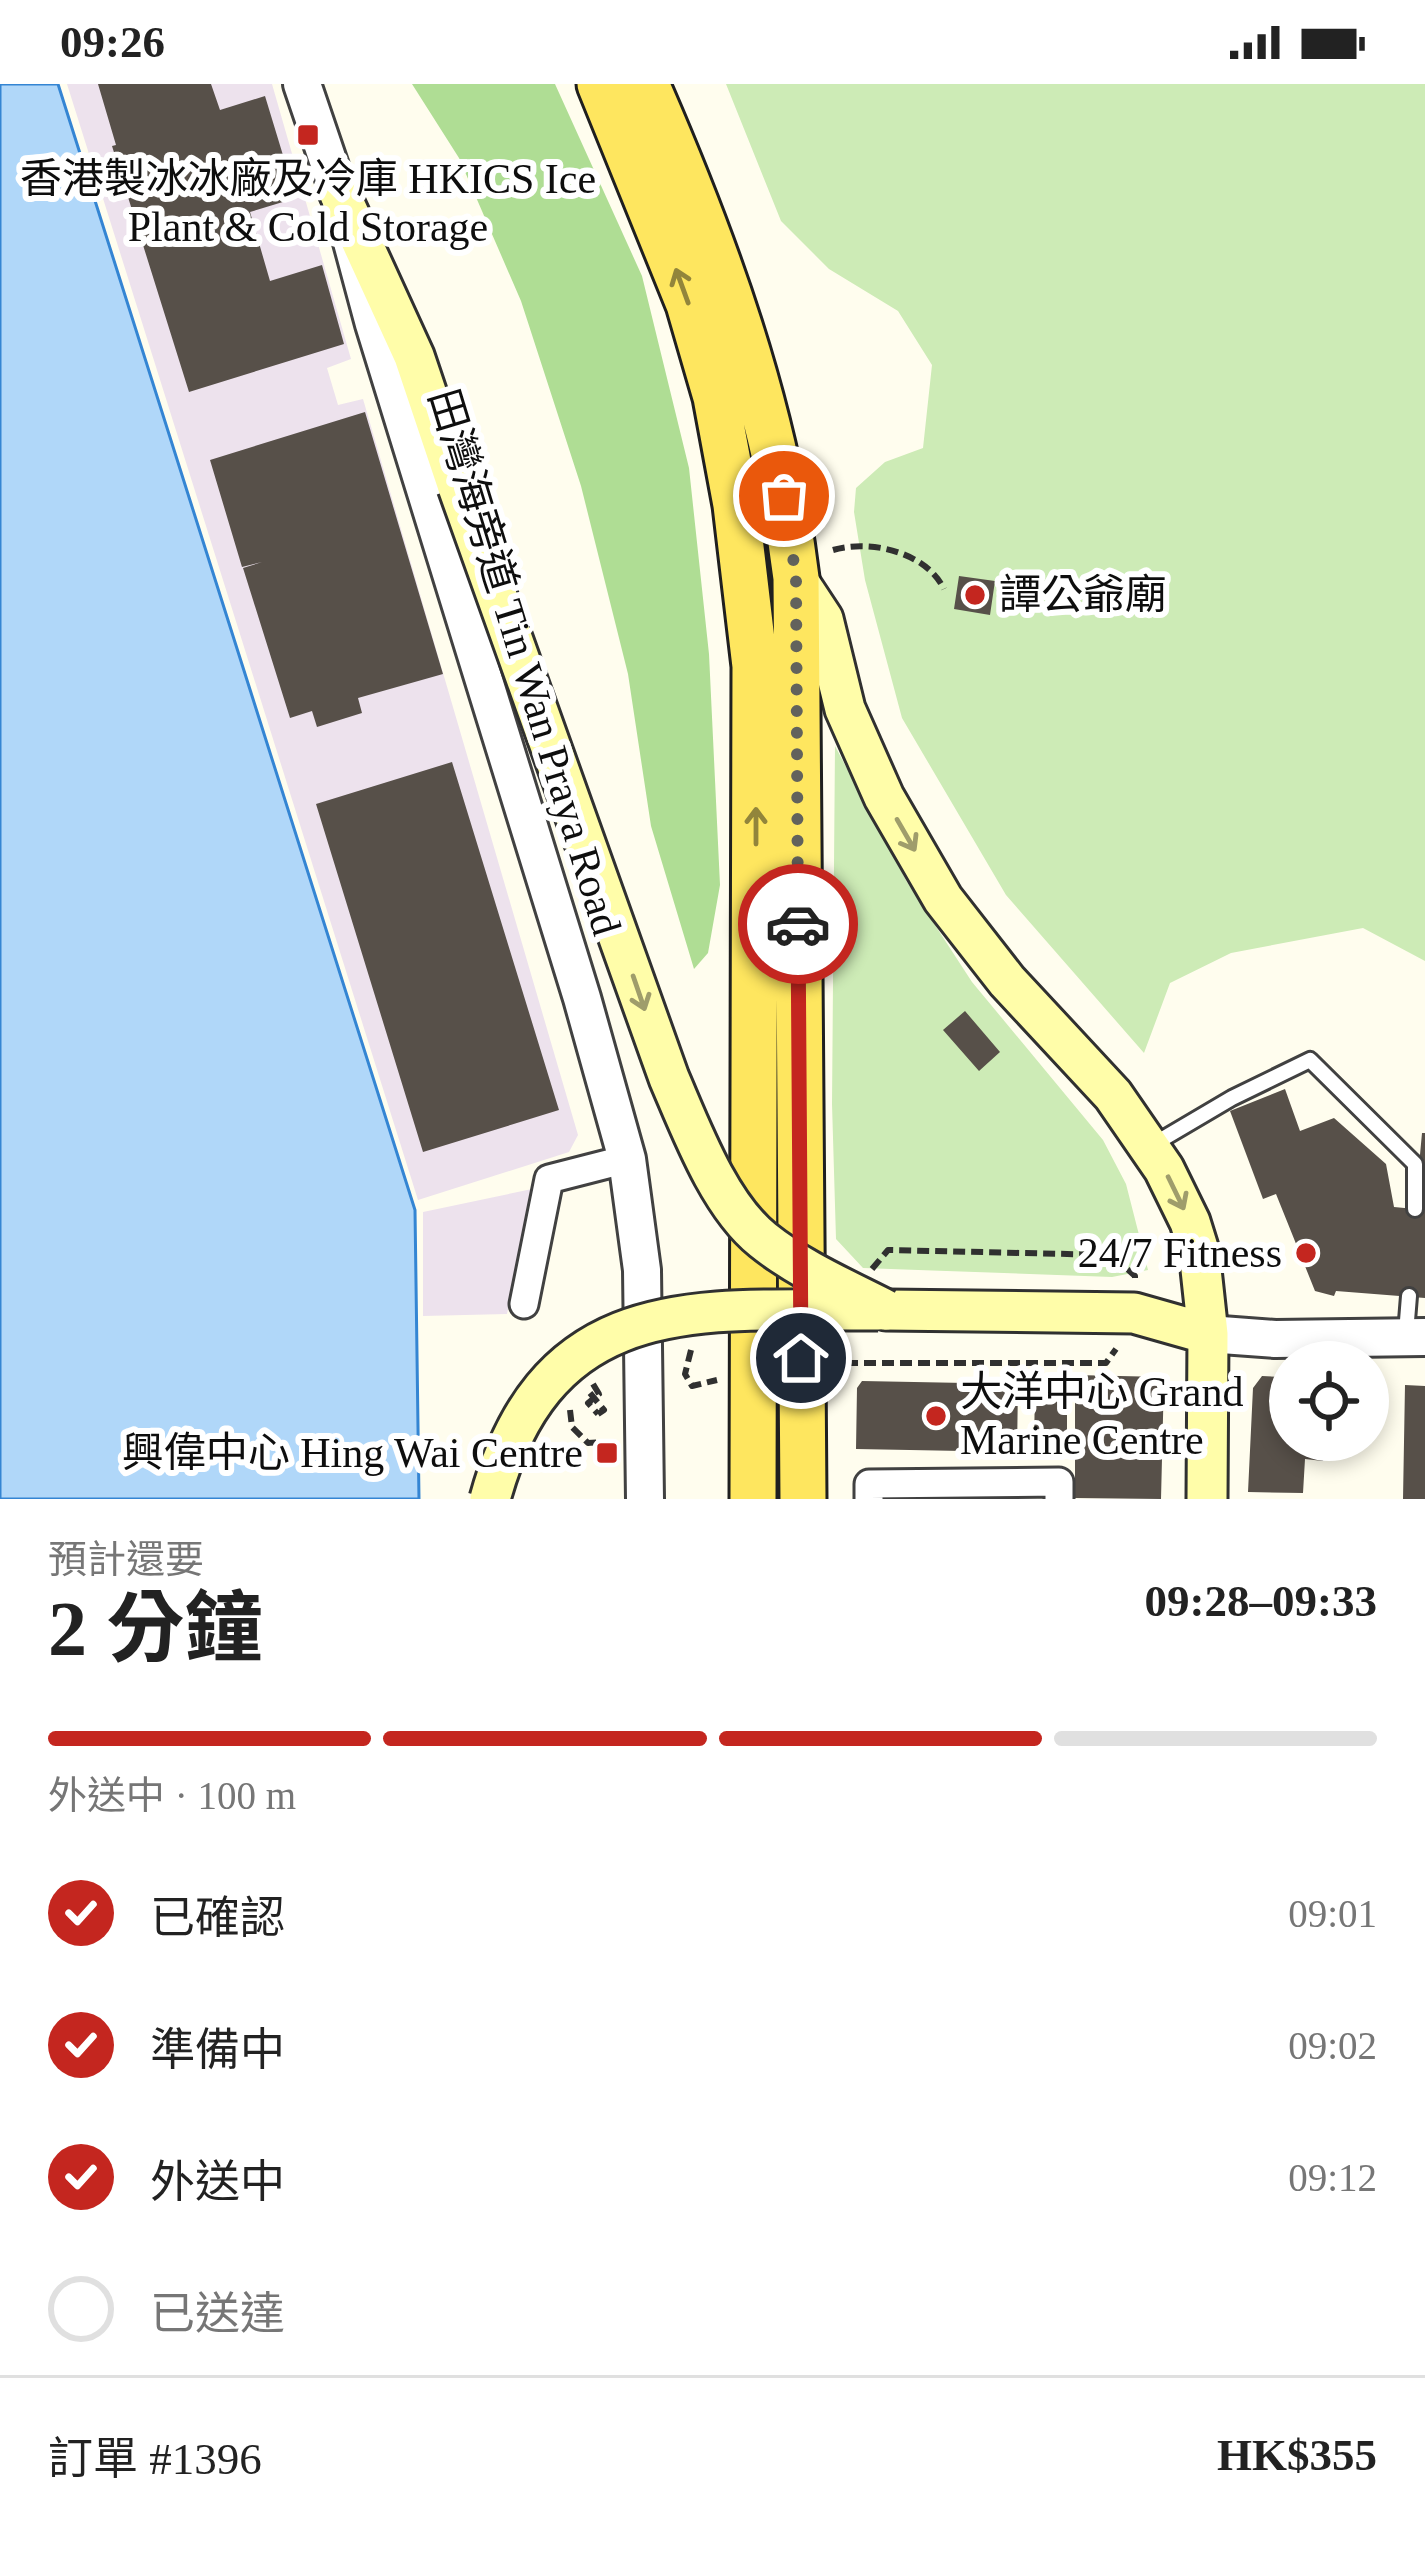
<!DOCTYPE html>
<html lang="zh-TW">
<head>
<meta charset="utf-8">
<style>
  body { margin:0; font-family:"Times New Roman","Noto Sans TC",serif; background:#f2f2f2; color:#222; height:100vh; display:flex; flex-direction:column; font-size:45px; white-space:nowrap }
  * { box-sizing:border-box; margin:0 }
  p { font-size:39px; color:#767676 }
  .icon { flex:none; width:66px; height:66px; fill:none; stroke:currentColor; stroke-width:2; stroke-linecap:round; stroke-linejoin:round }
  .map { position:relative; height:1415px; overflow:hidden }
  .sheet { display:flex; flex-direction:column; background:#fff; flex:1 }
  .sheet>* { flex:none }
  .tools { position:absolute; left:1269px; top:1257px; display:grid; gap:24px }
  .tools a { display:grid; place-items:center; width:120px; height:120px; border-radius:50%; background:#fff; box-shadow:0 6px 18px #0003; font-size:60px }
  .pin { position:absolute; display:grid; place-items:center; width:102px; height:102px; color:#fff; margin:-51px; border:6px solid #fff; border-radius:50%; box-shadow:0 3px 12px #0007 }
  .courier { position:absolute; display:grid; place-items:center; width:120px; height:120px; margin:-60px; border:9px solid #c4261f; border-radius:50%; background:#fff; color:#222; box-shadow:0 3px 15px #0007 }
  .head em { font-style:normal; font-weight:700 }
  .head div { display:flex; flex-direction:column-reverse }
  .head { display:flex; align-items:center; justify-content:space-between; height:204px; padding:0 48px }
  h1 { font-size:78px; font-weight:700; line-height:90px }
  .bar { display:grid; grid-template-columns:repeat(4,1fr); gap:18px 12px; align-content:center; height:144px; padding:0 48px }
  .bar i { height:15px; border-radius:9px; background:#e0e0e0 }
  .bar .selected { background:#c4261f }
  .bar p { grid-column:span 4 }
  .line { display:flex; align-items:center; gap:30px; padding:0 48px; border-top:3px solid #e0e0e0 }
  .line div { flex:1 }
  ol { padding:0 48px; list-style:none }
  li { display:flex; align-items:center; gap:36px; height:132px }
  li p { margin-inline-start:auto }
  li .icon { padding:12px; border-radius:50%; background:#c4261f; color:#fff; stroke-width:4 }
  li:last-child { color:#767676 }
  li i { width:66px; height:66px; border:6px solid #e0e0e0; border-radius:50% }
  .status { display:flex; justify-content:space-between; align-items:center; height:84px; padding:0 60px; background:#fff; direction:ltr }
  .status svg { height:33px; fill:currentColor }
  .map>svg:first-child { display:block }
  .industrial { fill:#ede2ed }
  .green { fill:#cdebb6 }
  .forest { fill:#afdd94 }
  .water { fill:#b0d7f9; stroke:#3485d3; stroke-width:3 }
  .building { fill:#575049 }
  .lines { fill:none; stroke-linecap:round; stroke-linejoin:round }
  .service-casing { stroke:#414141; stroke-width:20 }
  .minor-casing { stroke:#414141; stroke-width:33 }
  .tertiary-casing { stroke:#414141; stroke-width:42 }
  .secondary-casing { stroke:#303030; stroke-width:45 }
  .primary-casing { stroke:#1f1f1f; stroke-width:51 }
  .path { stroke:#303030; stroke-width:6; stroke-dasharray:12 6; stroke-linecap:butt }
  .service { stroke:#fff; stroke-width:14 }
  .minor { stroke:#fff; stroke-width:27 }
  .tertiary { stroke:#fff; stroke-width:36 }
  .secondary { stroke:#fffda9; stroke-width:39 }
  .primary { stroke:#fee65f; stroke-width:45 }
  .secondary-bridge-casing { stroke:#303030; stroke-width:45; stroke-linecap:butt }
  .path-bridge { stroke:#303030; stroke-width:6; stroke-dasharray:12 6; stroke-linecap:butt }
  .secondary-bridge { stroke:#fffda9; stroke-width:39 }
  .oneway { stroke:#92853b }
  .oneway2 { stroke:#9f9d6b }
  .done { stroke:#62625c; stroke-width:12; stroke-dasharray:0 21.6 }
  .route { stroke:#c4261f; stroke-width:15 }
  .poi-dot { fill:#c4261f; stroke:#fff; stroke-width:4.5 }
  .labels { text-anchor:middle; dominant-baseline:central; stroke-width:12; stroke-linejoin:round; paint-order:stroke }
  .poi-label { font-size:42px; fill:#0e0e0e; stroke:#fff; text-anchor:start }
  .street-label { font-size:42px; fill:#0e0e0e; stroke:#fff }
</style>
</head>
<body>
<div class="status"><b>09:26</b><svg viewBox="0 0 49 12"><path d="M0 12V9h3v3zM5 12V6h3v6zM10 12V3h3v9zM15 12V0h3v12zM26 1h20v11H26zM47 4h2v5h-2z"/></svg></div>
<div class="map">
<svg width="1425" height="1415" viewBox="0 0 1425 1415">
  <rect width="100%" height="100%" fill="#fffdee"/>
  <path class="industrial" d="M67,0h205l79,275 -24,9 11,37 25,-6 215,736 -9,17 -151,48z
    M532,1105l-25,125 -84,2v-104z"/>
  <path class="green" d="M726,0h699v877l-62,-33 -132,25 -61,30 -26,70 -138,-158 -104,-177 -37,-138 -11,-68 2,-24 29,-26 38,-14 9,-83 -34,-54 -69,-42 -48,-48z
    M835,662l72,136 65,100 131,158 23,44 22,86 -36,7 -249,-9 -27,-29 -4,-135z"/>
  <path class="forest" d="M412,0h143l87,192 47,192 20,186 11,231 -12,68 -14,16 -43,-143 -23,-152 -47,-188 -60,-185 -62,-143z"/>
  <path class="water" d="M0,0h58l357,1126 4,289h-419z"/>
  <path class="building" d="M98,0h113l9,26 45,-14 31,102 -46,14 20,69 52,-16 22,79 -155,48 -77,-246 4,-1z
    M365,328l78,262 -85,24 4,15 -45,14 -5,-16 -22,7 -47,-150 19,-6 -20,5 -32,-107z
    M959,492l36,5 -5,34 -36,-6z
    M452,678l107,348 -136,42 -107,-348z
    M965,927l35,41 -21,19 -36,-41z
    M1285,1005l15,42 34,-13 52,46 8,43 21,2 7,-76h3v165l-89,-7 -2,5 -19,-5 -39,-97 -13,5 -33,-88z
    M1075,1291l89,2 -3,122 -86,-1z
    M1262,1292l21,1 -1,27 8,1v35h62l-1,12 -25,-2 -3,11 -18,-2 -2,34 -55,-1 5,-104z
    M862,1297l156,3 -1,68 -161,-3 1,-61z
    M1035,1298h32v68h-33z
    M1405,1301l20,1v113h-22z"/>
  <g class="lines">
    <defs>
      <path id="service" d="M1154,1060l78,-46 78,-38 105,104v45
        M1406,1249l3,-37"/>
      <path id="minor" d="M524,1220l25,-125 78,-20
        M869,1415v-15l190,-2v17"/>
      <path id="tertiary" d="M302,0l36,106 36,134 208,674 45,161 15,111 3,229
        M1208,1250l67,5 150,-2"/>
      <path id="secondary" d="M338,106l76,166 44,131
        M796,494l27,41 22,90 39,88 59,102 64,82 106,114 51,74 26,53 9,29 9,83 -1,165
        M886,1226l248,3 74,21"/>
      <path id="primary" d="M600,0l89,220 27,93 20,108 19,161 -2,833
        M646,0c69,158 129,322 150,494l7,921"/>
    </defs>
    <use href="#service" class="service-casing"/>
    <use href="#minor" class="minor-casing"/>
    <use href="#tertiary" class="tertiary-casing"/>
    <use href="#secondary" class="secondary-casing"/>
    <use href="#primary" class="primary-casing"/>
    <path class="path" d="M833,466c37,-11 93,2 111,39
      M872,1185l16,-19 224,5 23,21v5
      M691,1266l-6,24 7,12 25,-6
      M846,1279h260l10,-14
      M839,1287l7,-8v-24
      M590,1309l14,17 -6,4
      M570,1326l2,17 16,16 13,-1"/>
    <use href="#service" class="service"/>
    <use href="#minor" class="minor"/>
    <use href="#tertiary" class="tertiary"/>
    <use href="#secondary" class="secondary"/>
    <use href="#primary" class="primary"/>
    <defs>
      <path id="secondary-bridge" d="M458,403l211,591c22,51 50,127 94,162 36,29 82,49 123,70
        M490,1415c58,-212 212,-188 388,-189"/>
    </defs>
    <use href="#secondary-bridge" class="secondary-bridge-casing"/>
    <path class="path-bridge" d="M593,1300l6,10 -11,9 10,11"/>
    <use href="#secondary-bridge" class="secondary-bridge"/>
  </g>
  <defs><path id="oneway-shaft" d="M-6 0H5M1.5-3L5.5 0L1.5 3" fill="none" stroke-width="1.6" stroke-linecap="round" stroke-linejoin="round" transform="scale(3)"/></defs>
  <g class="oneway">
    <use href="#oneway-shaft" transform="translate(682 202) rotate(-110)"/>
    <use href="#oneway-shaft" transform="translate(756 742) rotate(-90)"/>
  </g>
  <g class="oneway2">
    <use href="#oneway-shaft" transform="translate(906 751) rotate(60)"/>
    <use href="#oneway-shaft" transform="translate(639 909) rotate(71)"/>
    <use href="#oneway-shaft" transform="translate(1176 1109) rotate(64)"/>
  </g>
  <g class="lines">
    <path class="done" d="M784,412l12,82 2,346"/>
    <path class="route" d="M798,840l3,434"/>
  </g>
  <g class="poi-dot">
    <rect x="296" y="39" width="24" height="24" rx="6"/>
    <circle cx="975" cy="511" r="12"/>
    <circle cx="1306" cy="1169" r="12"/>
    <circle cx="936" cy="1332" r="12"/>
    <rect x="595" y="1357" width="24" height="24" rx="6"/>
  </g>
  <g class="labels">
    <g class="poi-label">
      <text x="308" y="95" text-anchor="middle">香港製冰冰廠及冷庫 HKICS Ice<tspan x="308" dy="48">Plant &amp; Cold Storage</tspan></text>
      <text x="999" y="511">譚公爺廟</text>
      <text x="1282" y="1169" text-anchor="end">24/7 Fitness</text>
      <text x="960" y="1308">大洋中心 Grand<tspan x="960" dy="48">Marine Centre</tspan></text>
      <text x="583" y="1369" text-anchor="end">興偉中心 Hing Wai Centre</text>
    </g>
    <g class="street-label">
      <text transform="translate(525 578) rotate(73)">田灣海旁道 Tin Wan Praya Road</text>
    </g>
  </g>
</svg>
<div class="tools">
<a><svg class="icon" aria-label="locate" viewBox="0 0 24 24"><circle cx="12" cy="12" r="6"/><path d="M12 2v4M12 18v4M2 12h4M18 12h4"/></svg></a>
</div>
<div class="pin" style="left:784px;top:412px;background:#ea580c"><svg class="icon" aria-label="bag" viewBox="0 0 24 24"><path d="M5 8h14l-1 12H6zM9 8a3 3 0 0 1 6 0"/></svg></div>
<div class="pin" style="left:801px;top:1274px;background:#1f2937"><svg class="icon" aria-label="home" viewBox="0 0 24 24"><path d="M3 11l9-7 9 7M6 9v11h12V9"/></svg></div>
<div class="courier" style="left:798px;top:840px"><svg class="icon" aria-label="car" viewBox="0 0 24 24"><path d="M5 17H2v-5l4-1 3-4h7l3 4 3 1v5h-3M9 17h6M6 11h13"/><circle cx="7" cy="17" r="2"/><circle cx="17" cy="17" r="2"/></svg></div>
</div>
<section class="sheet">
<div class="head"><div><h1>2 分鐘</h1><p>預計還要</p></div><em>09:28–09:33</em></div>
<div class="bar"><i class="selected"></i><i class="selected"></i><i class="selected"></i><i></i><p>外送中 · 100 m</p></div>
<ol>
<li><svg class="icon" aria-label="check" viewBox="0 0 24 24"><path d="M5 12l5 5 9-10"/></svg>已確認<p>09:01</p></li>
<li><svg class="icon" aria-label="check" viewBox="0 0 24 24"><path d="M5 12l5 5 9-10"/></svg>準備中<p>09:02</p></li>
<li><svg class="icon" aria-label="check" viewBox="0 0 24 24"><path d="M5 12l5 5 9-10"/></svg>外送中<p>09:12</p></li>
<li><i></i>已送達</li>
</ol>
<div class="line" style="height:156px"><div>訂單 #1396</div><b>HK$355</b></div>
</section>
</body>
</html>
